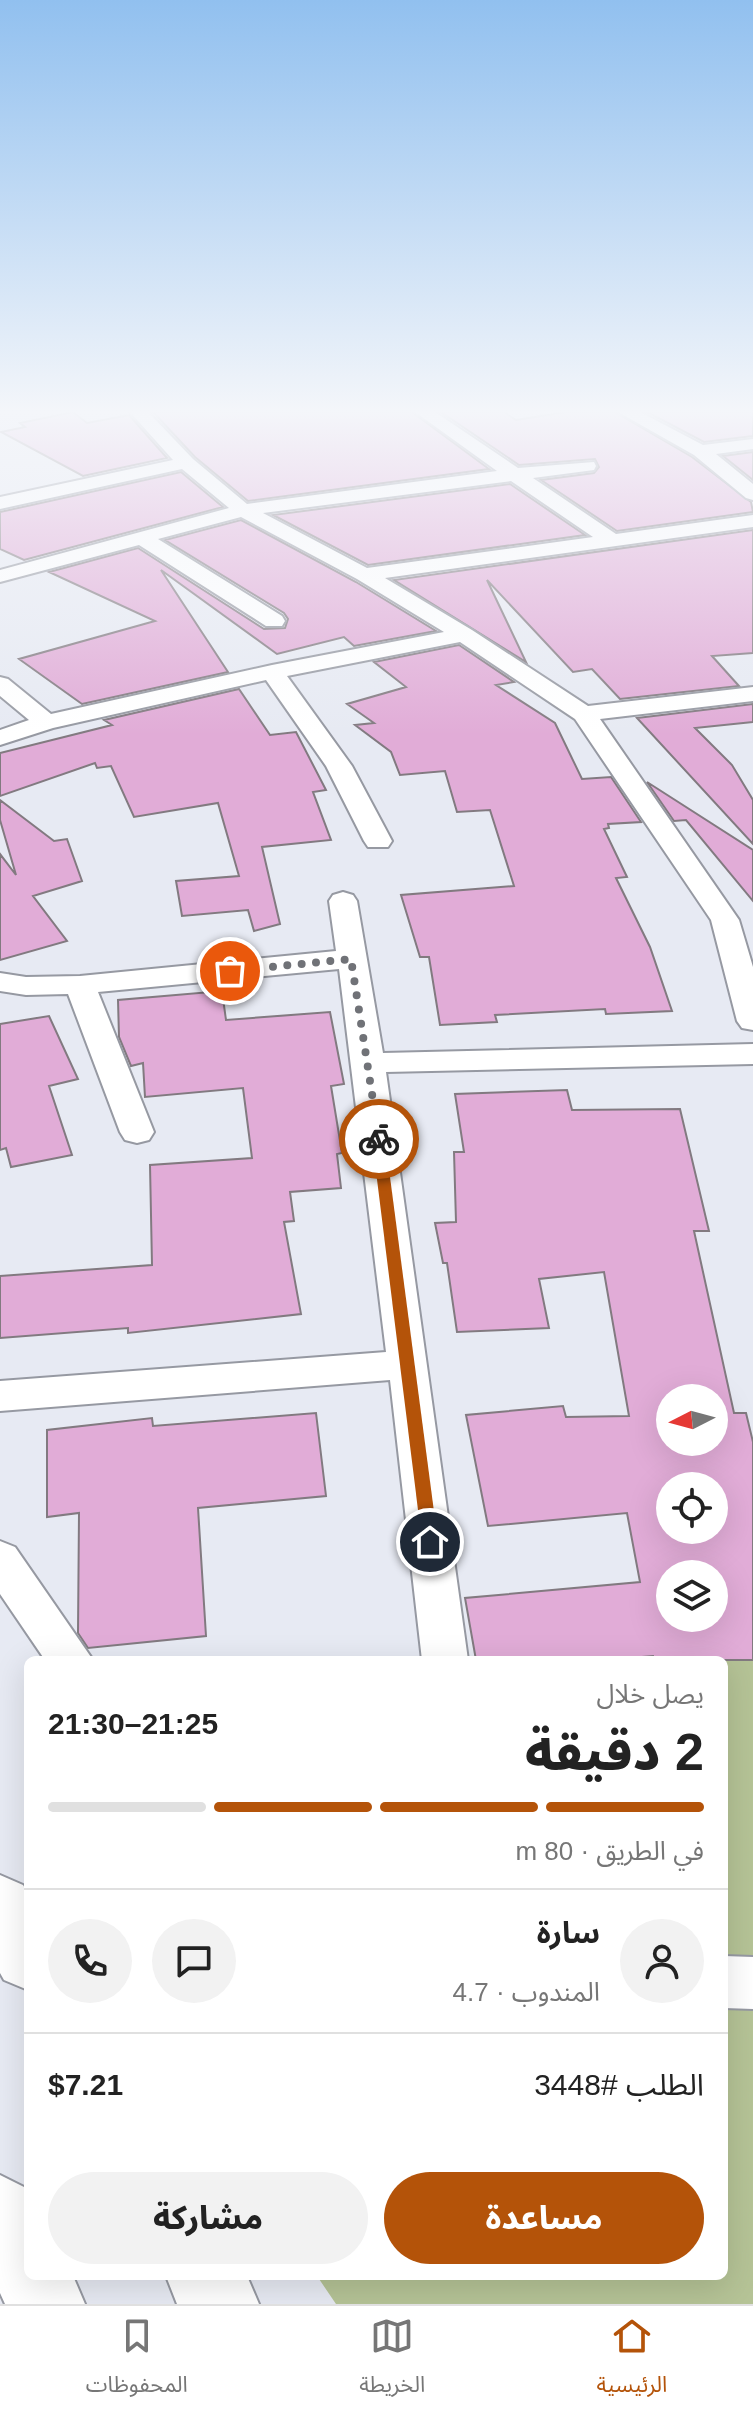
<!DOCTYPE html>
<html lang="ar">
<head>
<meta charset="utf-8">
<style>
  body { margin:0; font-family:Arial,"Noto Sans Arabic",sans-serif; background:#f2f2f2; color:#222; direction:rtl; height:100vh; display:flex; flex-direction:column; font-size:30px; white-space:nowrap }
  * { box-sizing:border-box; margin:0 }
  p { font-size:26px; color:#767676 }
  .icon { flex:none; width:44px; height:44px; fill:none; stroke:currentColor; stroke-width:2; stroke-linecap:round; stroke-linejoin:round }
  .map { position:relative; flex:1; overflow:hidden; direction:ltr }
  .panel { position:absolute; left:24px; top:1656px; width:704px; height:624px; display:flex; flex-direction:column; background:#fff; border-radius:12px; box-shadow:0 8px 32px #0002; direction:rtl }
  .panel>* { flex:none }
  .needle { width:52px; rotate:264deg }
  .tools { position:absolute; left:656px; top:1384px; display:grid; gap:16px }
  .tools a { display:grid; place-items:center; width:72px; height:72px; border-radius:50%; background:#fff; box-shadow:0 8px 32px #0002; font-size:40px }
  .pin { position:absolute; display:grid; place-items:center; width:68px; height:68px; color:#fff; margin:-34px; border:4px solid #fff; border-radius:50%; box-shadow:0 2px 8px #0007 }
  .courier { position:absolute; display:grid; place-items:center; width:80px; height:80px; margin:-40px; border:6px solid #b45309; border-radius:50%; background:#fff; color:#222; box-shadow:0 2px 10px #0007 }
  .head em { font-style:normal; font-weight:800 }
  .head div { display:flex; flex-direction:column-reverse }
  .head { display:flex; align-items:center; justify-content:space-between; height:136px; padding:0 24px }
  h1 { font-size:52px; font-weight:800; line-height:60px }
  .bar { display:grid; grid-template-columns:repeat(4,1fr); gap:12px 8px; align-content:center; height:96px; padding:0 24px }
  .bar i { height:10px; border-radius:6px; background:#e0e0e0 }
  .bar .current { background:#b45309 }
  .bar p { grid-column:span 4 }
  .line { display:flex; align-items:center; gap:20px; padding:0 24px; border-top:2px solid #e0e0e0 }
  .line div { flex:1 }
  .round { display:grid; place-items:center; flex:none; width:84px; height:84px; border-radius:42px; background:#f2f2f2 }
  .button { display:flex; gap:16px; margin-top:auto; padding:16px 24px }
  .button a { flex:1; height:92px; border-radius:48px; background:#b45309; color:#fff; font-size:32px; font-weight:800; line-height:92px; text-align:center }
  .button a+a { background:#f2f2f2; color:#222 }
  .dock { display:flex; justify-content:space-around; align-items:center; height:112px; border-top:2px solid #e0e0e0; background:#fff; font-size:22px; color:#767676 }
  .dock a { display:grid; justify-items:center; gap:4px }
  .dock .current { color:#b45309 }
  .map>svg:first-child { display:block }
  .green { fill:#b5c396 }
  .building { fill:#e1acd7; stroke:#827a80; stroke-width:2; fill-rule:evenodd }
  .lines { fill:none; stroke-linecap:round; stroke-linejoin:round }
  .minor-casing { stroke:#9699a2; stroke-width:4 }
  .trunk-casing { stroke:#9699a2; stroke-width:4 }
  .minor { fill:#fff; fill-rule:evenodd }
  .trunk { fill:#fff; fill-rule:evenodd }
  .route { fill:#b45309 }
  .done { stroke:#707277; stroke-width:8; stroke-dasharray:0 14.4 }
</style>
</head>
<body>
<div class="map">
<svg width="753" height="2304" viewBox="0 0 753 2304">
  <rect width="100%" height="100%" fill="#e7eaf3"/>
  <path class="green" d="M753,1625v679h-417l-19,-28h407v-616z"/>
  <path class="building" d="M73,412l14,11 42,-8 38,43 -84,18 -82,-44 24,-5 -5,-4z
    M153,412h259l77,57 -241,32 -53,-44z
    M441,412h63l12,8 50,-8h49l77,45 59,45 2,10 -136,19 -76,-51 53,-7 5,-6 -4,-8 -76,6z
    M647,412h106v24l-49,6z
    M753,452v28l-30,-24z
    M181,472l42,35 -199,53 -24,-11v-37z
    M510,484l75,51 -217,30 -95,-50z
    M241,520l115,62 80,49 -82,15 -10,-9 -67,17 -116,-84 67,102 -146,32 -63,-45 136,-38 -106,-49 89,-24 126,81 21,-1 3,-9 -4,-6 -119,-73z
    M753,530v123l-41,3 27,30 -119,13 -28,-30 -19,3 -86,-92 39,82 -132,-82z
    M459,645l55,37 -18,3 59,38 27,56 29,-2 30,45 -33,2 1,4 -5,1 23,48 -11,1 34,69 22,64 -66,3 -1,-5 -110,6 2,7 -57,3 -11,-68h-9l-19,-62 113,-9 -24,-76 -33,2 -12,-41 -45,4 -9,-23 -36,-27 19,-2 -27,-19 59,-17 -32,-25z
    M239,689l31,46 26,-3 30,58 -13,2 18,48 -69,7 18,77 -26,7 -6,-21 -66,6 -6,-35 63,-5 -21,-73 -84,14 -23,-51 -14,2 -2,-5 -95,33v-43l112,-28 -8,-5z
    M753,704v18l-58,6 37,37 21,35v44l-116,-126z
    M647,782l106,68v51l-67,-81 -12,1z
    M0,800l54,41 13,-2 15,42 -49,15 34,45 -67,19v-106l16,21 -16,-55z
    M222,991l4,29 104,-8 14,72 -13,2 11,67 -5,1 4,34 -51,4 4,29 -10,1 17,92 -173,19v-5l-128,10v-62l152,-11 -2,-100 102,-7 -9,-70 -98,9 -2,-34 -12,3 -12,-29 -1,-37z
    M49,1016l29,63 -29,7 23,69 -61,12 -5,-19 -6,2v-126z
    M567,1090l5,20 108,-1 29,122h-15l40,182h12l7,29v218h-99l-1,-4 -47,4h-130l-11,-62 175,-16 -13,-69 -139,13 -22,-111 97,-9 3,11 63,-1 -25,-144 -65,7 10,49 -92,4 -10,-69h-4l-8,-40 21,-1 -2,-70h10l-9,-58zM670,1398h44v44h-44zM670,1486h44v44h-44zM670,1574h44v44h-44z
    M316,1413l10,83 -128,12 8,128 -118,12 -10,-15 1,-120 -32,4v-87l105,-12 1,8z"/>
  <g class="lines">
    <defs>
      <path id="minor" d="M130,412h18l45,47 54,45 250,-33 -82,-59h20l83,56 76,-6 2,4 -2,4 -61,8 83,56 137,-19v12l-368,51 87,52 116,76 165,-19v14l-153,18 139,201 14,47v63l-11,-2 -5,-7 -26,-101 -136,-201 -115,-77 -173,34 65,90 40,75 -4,6h-20l-4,-6 -38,-75 -60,-86 -213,48 -53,17v-15l29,-10 -29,-24v-19l8,2 43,35 221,-49 172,-33 -87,-53 -116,-62 -83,22 124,77 3,5 -3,5h-16l-127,-81 -139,37v-12l229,-62 -47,-39 -182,40v-12l173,-37zM511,481l82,56 -226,31 -104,-55z
        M618,412h22l63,33 50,-6v10l-37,5 37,30v16l-7,-2 -52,-43z
        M343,892l10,3 4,6 26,152 370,-9v20l-367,8 82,588h-46l-32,-280 -390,31v-30l386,-29 -47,-383 -241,23 56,140 -5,8 -12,3 -12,-3 -5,-8 -52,-138 -42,1 -26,-4v-18l26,4 54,-1 256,-25 -7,-50 4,-6z
        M0,1541l15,6 78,113h-48l-45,-66z
        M724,1956l29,1v52l-29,-1z"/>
      <path id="trunk" d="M0,1875l23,10 5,8v97l-24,-10 -4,-7z
        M0,2175l28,14v87h45l12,28h-80l-5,-11z
        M166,2276h81l12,28h-82z"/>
    </defs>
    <use href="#minor" class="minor-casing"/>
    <use href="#trunk" class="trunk-casing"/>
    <use href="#minor" class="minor"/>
    <use href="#trunk" class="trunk"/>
  </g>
  <linearGradient id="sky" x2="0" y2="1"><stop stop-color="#91c0ef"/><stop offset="0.56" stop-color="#f4f6fa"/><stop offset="1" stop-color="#f4f6fa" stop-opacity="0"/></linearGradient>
  <rect width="753" height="735" fill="url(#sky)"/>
  <path class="route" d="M379,1135l6,4 53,403 -8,6 -8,-6 -50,-403z"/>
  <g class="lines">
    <path class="done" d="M230,971l121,-12 28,180"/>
  </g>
</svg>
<div class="tools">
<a><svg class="needle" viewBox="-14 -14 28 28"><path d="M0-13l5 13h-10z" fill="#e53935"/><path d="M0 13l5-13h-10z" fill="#767676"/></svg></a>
<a><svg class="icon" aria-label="locate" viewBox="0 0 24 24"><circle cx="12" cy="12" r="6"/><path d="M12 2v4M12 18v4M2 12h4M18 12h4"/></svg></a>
<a><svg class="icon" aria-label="layers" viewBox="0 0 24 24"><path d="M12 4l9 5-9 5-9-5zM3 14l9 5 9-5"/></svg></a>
</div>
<div class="pin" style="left:230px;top:971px;background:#ea580c"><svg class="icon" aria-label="bag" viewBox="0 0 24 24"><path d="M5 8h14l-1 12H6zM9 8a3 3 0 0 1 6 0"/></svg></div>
<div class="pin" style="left:430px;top:1542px;background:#1f2937"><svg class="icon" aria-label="home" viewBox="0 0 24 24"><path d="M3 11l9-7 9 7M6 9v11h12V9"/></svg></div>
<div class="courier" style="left:379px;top:1139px"><svg class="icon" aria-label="bike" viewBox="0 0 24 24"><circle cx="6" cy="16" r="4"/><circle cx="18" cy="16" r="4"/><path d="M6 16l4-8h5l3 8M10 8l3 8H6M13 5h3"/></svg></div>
<section class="panel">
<div class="head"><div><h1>2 دقيقة</h1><p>يصل خلال</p></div><em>21:25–21:30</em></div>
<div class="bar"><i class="current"></i><i class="current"></i><i class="current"></i><i></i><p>في الطريق · 80 m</p></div>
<div class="line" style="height:144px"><a class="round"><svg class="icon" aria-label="person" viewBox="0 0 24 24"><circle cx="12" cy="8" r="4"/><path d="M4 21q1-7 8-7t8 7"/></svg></a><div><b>سارة</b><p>المندوب · 4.7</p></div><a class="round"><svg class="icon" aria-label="chat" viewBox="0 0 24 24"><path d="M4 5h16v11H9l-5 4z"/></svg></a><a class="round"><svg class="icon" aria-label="phone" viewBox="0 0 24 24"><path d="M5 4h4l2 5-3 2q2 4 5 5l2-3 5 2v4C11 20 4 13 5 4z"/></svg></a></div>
<div class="line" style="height:104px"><div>الطلب #3448</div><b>$7.21</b></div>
<div class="button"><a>مساعدة</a><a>مشاركة</a></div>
</section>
</div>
<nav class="dock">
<a class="current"><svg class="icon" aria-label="home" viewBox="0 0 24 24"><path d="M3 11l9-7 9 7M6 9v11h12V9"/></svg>الرئيسية</a>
<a><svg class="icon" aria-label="map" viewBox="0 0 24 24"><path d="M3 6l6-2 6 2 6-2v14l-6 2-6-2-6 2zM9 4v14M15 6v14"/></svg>الخريطة</a>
<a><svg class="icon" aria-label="saved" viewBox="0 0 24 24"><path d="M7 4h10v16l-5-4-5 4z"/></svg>المحفوظات</a>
</nav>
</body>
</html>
